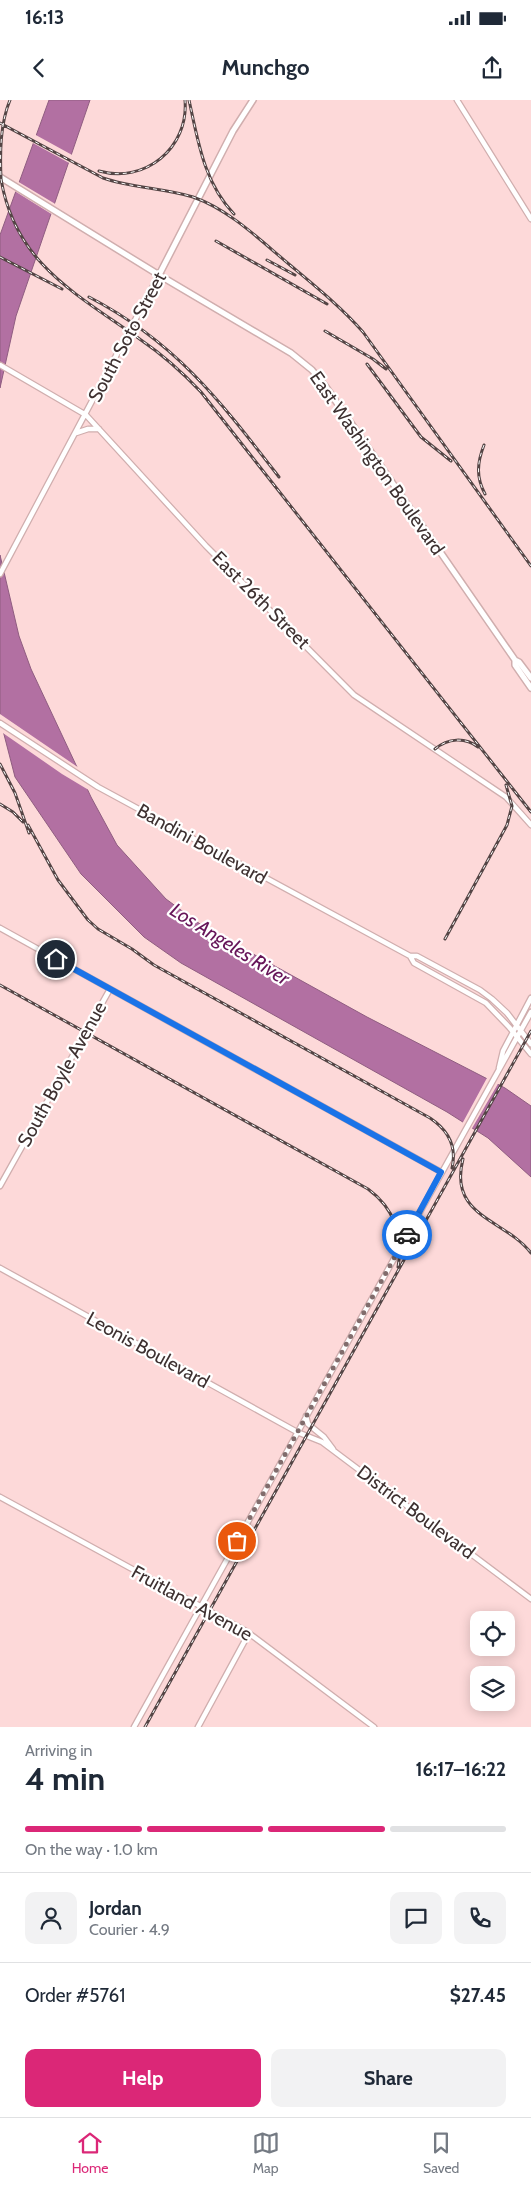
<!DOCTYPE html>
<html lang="en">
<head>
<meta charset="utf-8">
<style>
  body { margin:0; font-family:Cabin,sans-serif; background:#f2f2f3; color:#1f2937; height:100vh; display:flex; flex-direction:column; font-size:19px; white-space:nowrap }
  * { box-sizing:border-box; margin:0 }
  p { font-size:16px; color:#747a83 }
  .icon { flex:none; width:28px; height:28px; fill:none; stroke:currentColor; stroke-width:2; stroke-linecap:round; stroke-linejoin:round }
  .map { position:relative; height:1627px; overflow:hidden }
  .sheet { display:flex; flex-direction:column; background:#fff; flex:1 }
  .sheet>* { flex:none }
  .fabs { position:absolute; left:470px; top:1511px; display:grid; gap:10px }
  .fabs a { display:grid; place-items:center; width:45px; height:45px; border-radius:10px; background:#fff; box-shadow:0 2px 12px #0003; font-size:25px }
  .pin { position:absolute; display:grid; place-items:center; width:42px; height:42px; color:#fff; margin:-21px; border:2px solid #fff; border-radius:50%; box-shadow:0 1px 5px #0007 }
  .courier { position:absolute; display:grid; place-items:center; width:50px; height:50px; margin:-25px; border:4px solid #1a73e8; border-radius:50%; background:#fff; color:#222; box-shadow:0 1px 6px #0007 }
  .head em { font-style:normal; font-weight:700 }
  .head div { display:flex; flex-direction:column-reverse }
  .head { display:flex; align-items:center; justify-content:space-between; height:85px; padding:0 25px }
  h1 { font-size:32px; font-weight:700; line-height:38px }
  .bar { display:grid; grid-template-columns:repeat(4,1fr); gap:8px 5px; align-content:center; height:60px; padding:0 25px }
  .bar i { height:6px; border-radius:4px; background:#e0e1e3 }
  .bar .active { background:#db2777 }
  .bar p { grid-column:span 4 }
  .line { display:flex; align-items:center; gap:12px; padding:0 25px; border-top:1px solid #e0e1e3 }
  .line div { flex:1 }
  .round { display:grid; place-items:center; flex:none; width:52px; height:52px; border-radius:10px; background:#f2f2f3 }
  .primary-button { display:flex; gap:10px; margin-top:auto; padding:10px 25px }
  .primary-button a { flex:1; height:58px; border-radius:10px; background:#db2777; color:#fff; font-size:20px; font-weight:700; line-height:58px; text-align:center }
  .primary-button a+a { background:#f2f2f3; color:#1f2937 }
  .status { display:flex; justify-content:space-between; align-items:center; height:35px; padding:0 25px; background:#fff; direction:ltr }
  .status svg { height:14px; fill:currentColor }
  header { display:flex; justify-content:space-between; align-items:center; height:65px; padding:0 25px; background:#fff; font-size:22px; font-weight:700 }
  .menu { display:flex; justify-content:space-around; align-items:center; height:70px; border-top:1px solid #e0e1e3; background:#fff; font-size:14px; color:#747a83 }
  .menu a { display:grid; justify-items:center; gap:2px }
  .menu .active { color:#db2777 }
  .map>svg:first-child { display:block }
  .water { fill:#b270a2; stroke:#8f5d80 }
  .pier { fill:#fdd9d9 }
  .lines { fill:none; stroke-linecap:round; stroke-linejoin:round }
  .secondary-casing { stroke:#d0aeae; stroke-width:7 }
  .primary-casing { stroke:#d0aeae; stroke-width:8 }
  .secondary { stroke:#fff; stroke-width:4.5 }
  .primary { stroke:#fff; stroke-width:5 }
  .rail-casing { stroke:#544545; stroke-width:3 }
  .rail { stroke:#fff; stroke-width:1; stroke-dasharray:4; stroke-linecap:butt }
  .done { stroke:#816c6c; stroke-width:5; stroke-dasharray:0 9 }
  .route { stroke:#1a73e8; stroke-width:6 }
  .labels { text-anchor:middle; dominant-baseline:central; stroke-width:4.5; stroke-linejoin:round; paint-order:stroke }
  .street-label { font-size:19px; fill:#3e3131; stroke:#fff }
  .water-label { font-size:20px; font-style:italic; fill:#661559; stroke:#fff }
</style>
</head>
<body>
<div class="status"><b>16:13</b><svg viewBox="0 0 49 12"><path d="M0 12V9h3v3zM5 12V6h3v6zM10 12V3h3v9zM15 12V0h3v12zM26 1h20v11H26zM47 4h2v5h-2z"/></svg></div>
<header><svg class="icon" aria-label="back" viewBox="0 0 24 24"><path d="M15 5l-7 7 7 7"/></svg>Munchgo<svg class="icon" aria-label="share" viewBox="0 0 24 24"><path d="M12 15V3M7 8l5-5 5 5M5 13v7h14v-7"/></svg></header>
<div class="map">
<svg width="531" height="1627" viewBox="0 0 531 1627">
  <rect width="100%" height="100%" fill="#fdd9d9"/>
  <path class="water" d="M49,0h41l-74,216 -16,72v-153z
    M0,455l19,81 12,33 60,128 26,48 49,54 34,25 35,20 132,73 138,71 26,18v71l-43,-39 -41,-26 -266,-149 -37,-26 -63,-63 -66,-97 -15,-58z"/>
  <path class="pier" d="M34,34l40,22 -3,8 -40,-22z
    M17,81l40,24 -4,10 -40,-25z
    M0,614l82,56 10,22 -30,-18 -62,-43z
    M488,976l11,6 -28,48 -9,-6z"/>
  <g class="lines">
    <defs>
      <path id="secondary" d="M457,0l74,119
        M0,265l86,50 120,131 148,149 152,102 25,28
        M76,333l12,-4h11
        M0,474l159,-299
        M0,623l98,64 312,169 4,7 72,40 23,24 22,27
        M0,828l441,244
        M410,856h7l63,34 12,9 15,14 24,31
        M499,968l4,-17 28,-53
        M0,1086l110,-197
        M0,1168l297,164 25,10 209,157
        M306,1316l2,8 16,13 9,12
        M0,1397l246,134 128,96
        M134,1627l397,-715
        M198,1627l51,-94"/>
      <path id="primary" d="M0,77l159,98 132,78 21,17 14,17 189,273 4,2 12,16
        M159,175l74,-144 20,-31
        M515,560v5l16,23"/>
    </defs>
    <use href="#secondary" class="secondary-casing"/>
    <use href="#primary" class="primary-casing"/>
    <use href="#secondary" class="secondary"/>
    <use href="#primary" class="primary"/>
    <defs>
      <path id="rail" d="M10,0c-10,24 -10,53 -9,79 14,85 76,115 140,161 22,15 42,33 60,52l330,420
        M189,0c9,41 15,83 45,114
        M0,23l103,55c29,10 60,10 90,19 37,13 67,43 97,68 25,21 51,42 73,67l168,234
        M99,71c46,13 90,-23 86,-71
        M216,141l111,63
        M0,157l62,32
        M267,160l28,15
        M89,197c87,45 132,105 190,180
        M325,231l48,28 13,10
        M367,264l54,73 30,24
        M484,345c-7,18 -8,32 1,49
        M435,649c13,-11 30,-12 43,-2
        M0,664l15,29 14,40
        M0,704l13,8 10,10
        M28,725l30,55 30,40 10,9 34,20 22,16 276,153c18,12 27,29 22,50
        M445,839l62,-114 5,-19 -6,-21
        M0,885l368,204c26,19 36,47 30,78
        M463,1059c-15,58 42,60 68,94
        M145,1627l386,-696"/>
    </defs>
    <use href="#rail" class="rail-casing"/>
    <use href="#rail" class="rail"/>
  </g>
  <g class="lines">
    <path class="done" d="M237,1441l170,-306"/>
    <path class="route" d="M56,859l385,213 -34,63"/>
  </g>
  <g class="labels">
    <g class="street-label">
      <text transform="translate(127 237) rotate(-62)">South Soto Street</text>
      <text transform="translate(377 363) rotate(55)">East Washington Boulevard</text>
      <text transform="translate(261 500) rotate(45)">East 26th Street</text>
      <text transform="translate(202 744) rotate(29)">Bandini Boulevard</text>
      <text transform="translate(62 974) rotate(-61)">South Boyle Avenue</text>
      <text transform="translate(148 1250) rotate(29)">Leonis Boulevard</text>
      <text transform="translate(416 1412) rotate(37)">District Boulevard</text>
      <text transform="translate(192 1503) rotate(29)">Fruitland Avenue</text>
    </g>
    <g class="water-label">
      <text transform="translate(230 844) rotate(32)">Los Angeles River</text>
    </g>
  </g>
</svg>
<div class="fabs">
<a><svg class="icon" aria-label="locate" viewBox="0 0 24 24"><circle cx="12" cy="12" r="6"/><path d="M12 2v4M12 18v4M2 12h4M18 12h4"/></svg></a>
<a><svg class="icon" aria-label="layers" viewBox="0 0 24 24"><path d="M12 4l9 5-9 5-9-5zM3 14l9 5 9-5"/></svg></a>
</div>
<div class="pin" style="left:237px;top:1441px;background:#ea580c"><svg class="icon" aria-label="bag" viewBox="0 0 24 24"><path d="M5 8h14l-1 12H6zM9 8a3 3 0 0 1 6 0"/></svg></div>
<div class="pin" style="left:56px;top:859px;background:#1f2937"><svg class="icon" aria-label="home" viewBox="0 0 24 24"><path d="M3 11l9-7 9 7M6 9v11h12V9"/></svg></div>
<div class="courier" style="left:407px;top:1135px"><svg class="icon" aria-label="car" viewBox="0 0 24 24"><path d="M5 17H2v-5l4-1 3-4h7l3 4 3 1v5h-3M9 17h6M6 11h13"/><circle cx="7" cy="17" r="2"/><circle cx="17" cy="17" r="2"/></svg></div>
</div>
<section class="sheet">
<div class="head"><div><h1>4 min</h1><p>Arriving in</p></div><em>16:17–16:22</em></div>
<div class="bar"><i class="active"></i><i class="active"></i><i class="active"></i><i></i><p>On the way · 1.0 km</p></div>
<div class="line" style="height:90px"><a class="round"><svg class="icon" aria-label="person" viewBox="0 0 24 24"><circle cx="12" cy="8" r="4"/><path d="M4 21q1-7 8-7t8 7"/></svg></a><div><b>Jordan</b><p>Courier · 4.9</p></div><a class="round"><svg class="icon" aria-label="chat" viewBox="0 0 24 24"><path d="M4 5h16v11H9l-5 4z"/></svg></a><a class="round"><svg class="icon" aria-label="phone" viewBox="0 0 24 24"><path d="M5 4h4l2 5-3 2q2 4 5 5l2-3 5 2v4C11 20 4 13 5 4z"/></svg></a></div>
<div class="line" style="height:65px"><div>Order #5761</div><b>$27.45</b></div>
<div class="primary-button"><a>Help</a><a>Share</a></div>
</section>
<nav class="menu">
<a class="active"><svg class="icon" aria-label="home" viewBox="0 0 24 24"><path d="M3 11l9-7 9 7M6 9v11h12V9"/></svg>Home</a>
<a><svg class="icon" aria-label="map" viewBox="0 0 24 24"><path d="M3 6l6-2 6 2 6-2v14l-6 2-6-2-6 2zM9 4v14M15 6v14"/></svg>Map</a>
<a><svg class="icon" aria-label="saved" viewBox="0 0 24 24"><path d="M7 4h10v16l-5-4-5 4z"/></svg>Saved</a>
</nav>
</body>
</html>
